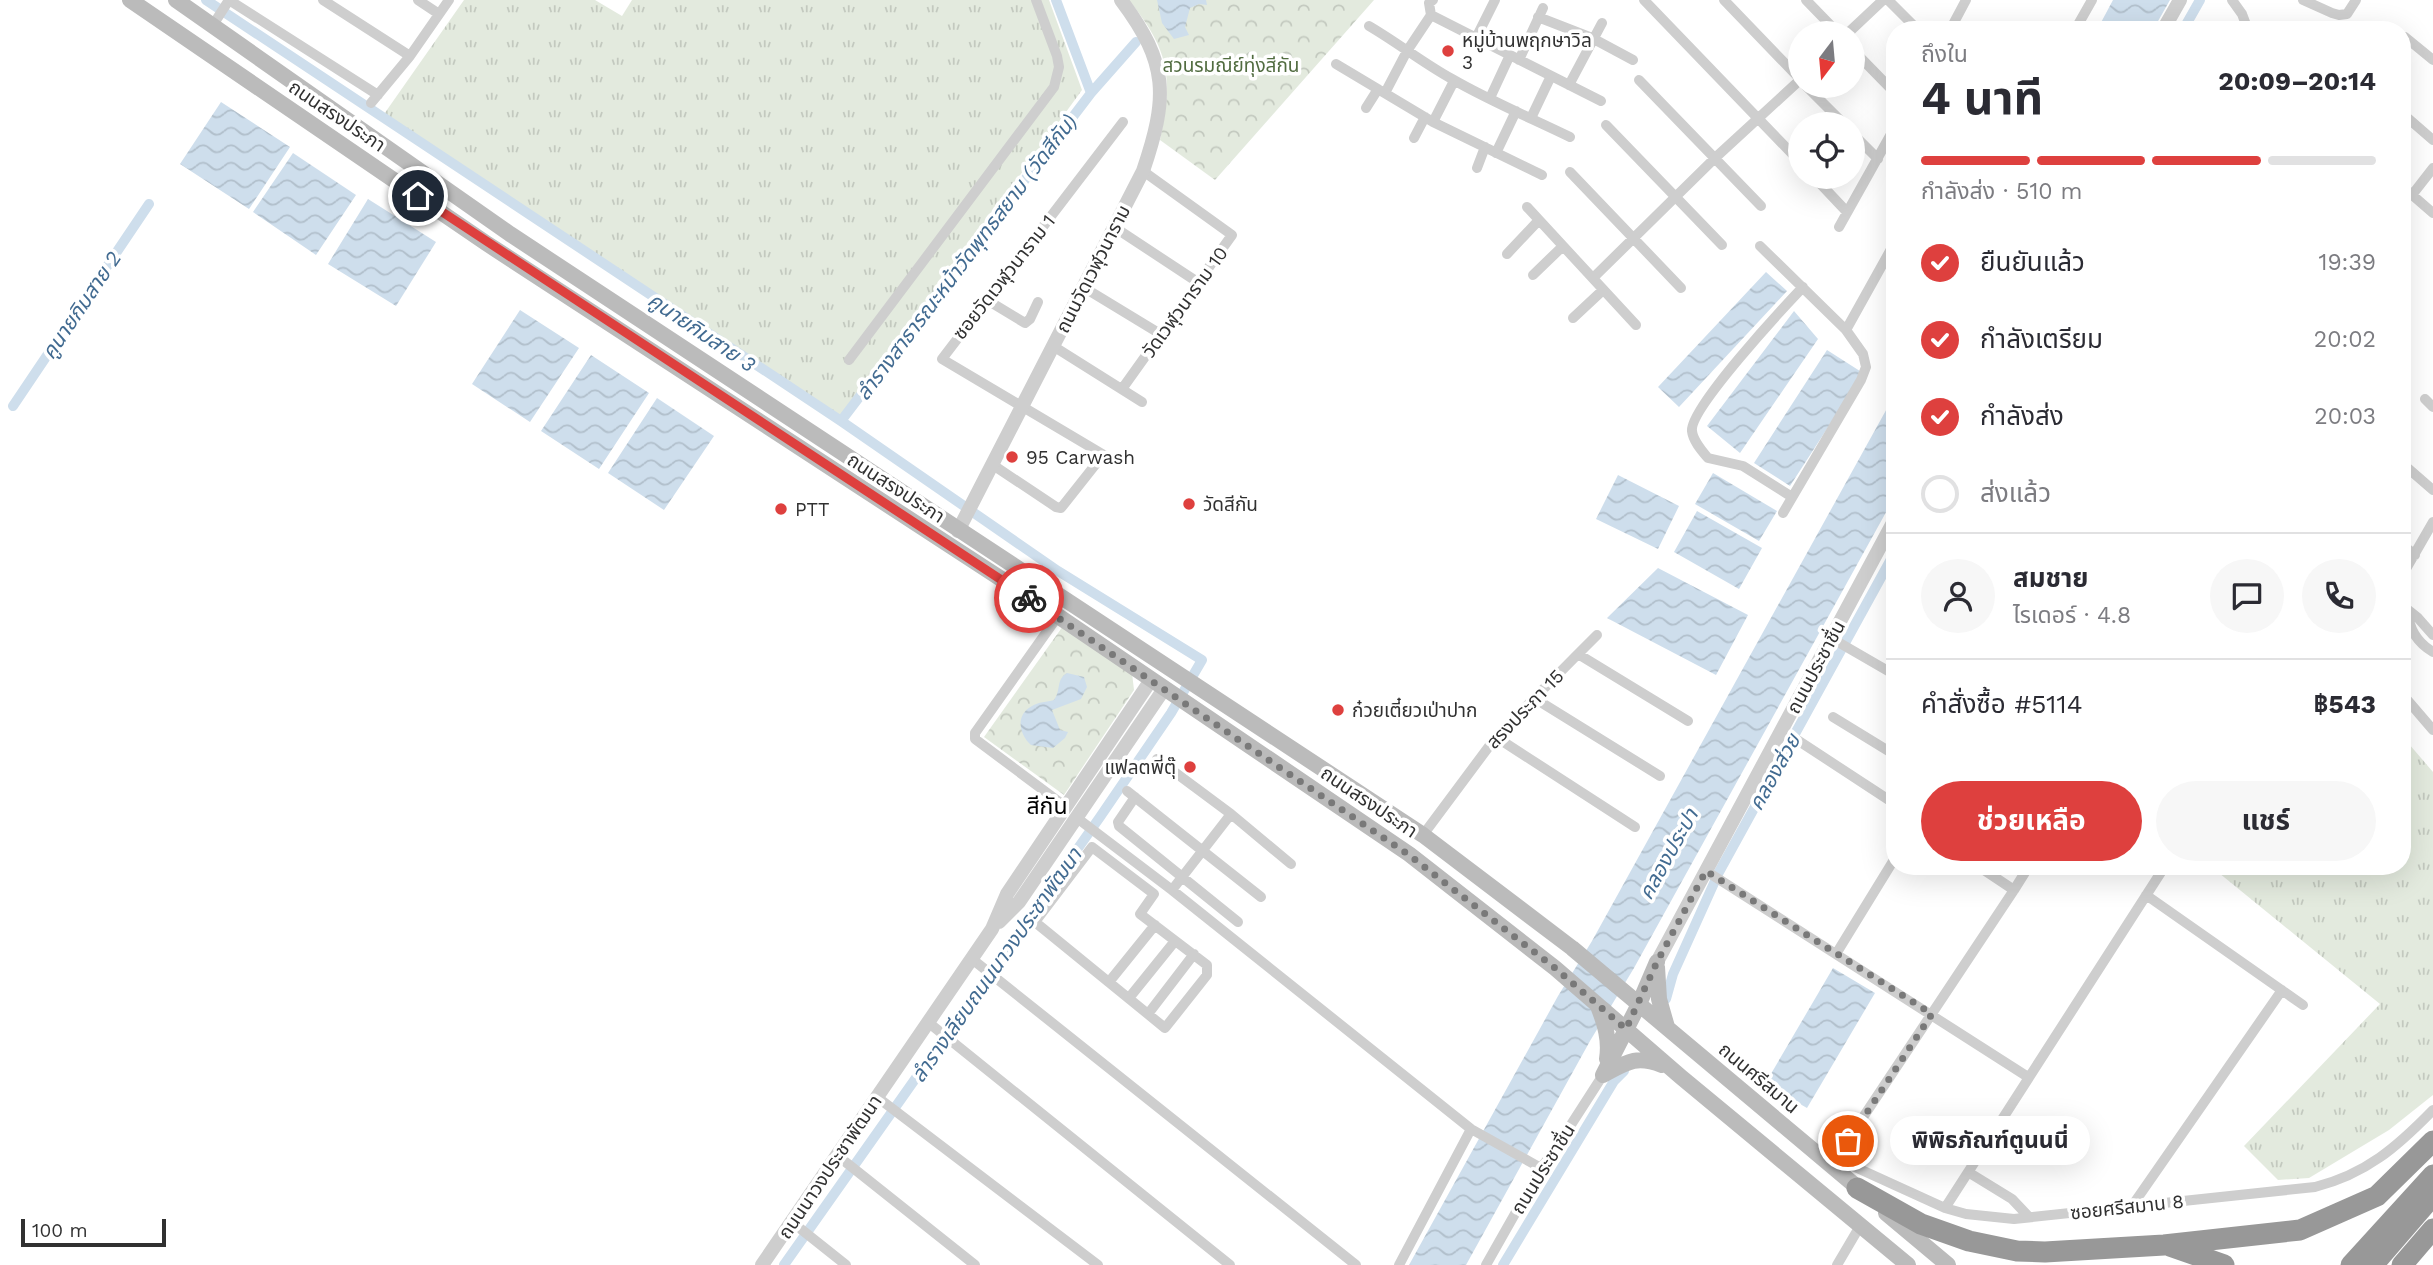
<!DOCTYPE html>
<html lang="th">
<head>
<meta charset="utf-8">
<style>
  body { margin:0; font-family:"Work Sans","Noto Sans Thai",sans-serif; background:#f7f7f7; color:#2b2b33; height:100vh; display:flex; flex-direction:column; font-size:26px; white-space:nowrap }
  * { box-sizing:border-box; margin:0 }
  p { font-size:23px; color:#7c7c81 }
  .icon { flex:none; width:38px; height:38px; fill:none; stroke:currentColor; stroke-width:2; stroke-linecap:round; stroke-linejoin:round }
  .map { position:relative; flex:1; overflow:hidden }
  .side { position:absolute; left:1886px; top:21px; width:525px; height:854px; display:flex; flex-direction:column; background:#fff; border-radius:28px; box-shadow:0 7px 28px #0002 }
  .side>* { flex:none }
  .needle { width:46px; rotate:196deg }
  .buttons { position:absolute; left:1788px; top:21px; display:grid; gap:14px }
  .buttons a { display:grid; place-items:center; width:77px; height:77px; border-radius:50%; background:#fff; box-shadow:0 7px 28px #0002; font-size:35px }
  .scale { position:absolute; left:21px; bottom:18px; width:145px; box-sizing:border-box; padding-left:7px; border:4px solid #313131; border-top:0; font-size:19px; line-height:24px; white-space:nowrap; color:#313131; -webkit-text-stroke:5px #fff; paint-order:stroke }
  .pin { position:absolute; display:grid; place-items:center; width:60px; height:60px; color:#fff; margin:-30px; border:4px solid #fff; border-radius:50%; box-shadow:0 2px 7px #0007 }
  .courier { position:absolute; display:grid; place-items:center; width:70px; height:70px; margin:-35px; border:5px solid #de403e; border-radius:50%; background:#fff; color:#222; box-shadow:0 2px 9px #0007 }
  .bubble { position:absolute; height:49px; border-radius:24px; background:#fff; box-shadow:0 7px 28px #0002; font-size:23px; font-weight:700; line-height:49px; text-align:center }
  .headline em { font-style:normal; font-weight:700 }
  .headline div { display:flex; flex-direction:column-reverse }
  .headline { display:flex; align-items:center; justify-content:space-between; height:119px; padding:0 35px }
  h1 { font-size:46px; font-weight:700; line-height:52px }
  .bar { display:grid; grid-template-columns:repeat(4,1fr); gap:10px 7px; align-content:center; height:84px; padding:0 35px }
  .bar i { height:9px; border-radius:5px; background:#e1e1e2 }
  .bar .selected { background:#de403e }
  .bar p { grid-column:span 4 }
  .line { display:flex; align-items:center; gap:18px; padding:0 35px; border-top:2px solid #e1e1e2 }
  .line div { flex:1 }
  .round { display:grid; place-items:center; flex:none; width:74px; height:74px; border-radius:37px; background:#f7f7f7 }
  ol { padding:0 35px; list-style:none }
  li { display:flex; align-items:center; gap:21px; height:77px }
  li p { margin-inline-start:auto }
  li .icon { padding:7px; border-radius:50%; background:#de403e; color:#fff; stroke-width:4 }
  li:last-child { color:#7c7c81 }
  li i { width:38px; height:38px; border:4px solid #e1e1e2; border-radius:50% }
  .button { display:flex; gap:14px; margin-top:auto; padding:14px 35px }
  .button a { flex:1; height:80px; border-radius:42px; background:#de403e; color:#fff; font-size:28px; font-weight:700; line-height:80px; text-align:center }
  .button a+a { background:#f7f7f7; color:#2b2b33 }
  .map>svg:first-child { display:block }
  .grass { fill:url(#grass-tufts) }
  .park { fill:url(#park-crowns) }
  .water { fill:url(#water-waves) }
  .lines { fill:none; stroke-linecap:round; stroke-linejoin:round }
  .canal { stroke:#cedeec; stroke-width:10 }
  .minor { stroke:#cecece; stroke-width:10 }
  .tertiary { stroke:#cecece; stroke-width:14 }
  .secondary { stroke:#bbb; stroke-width:16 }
  .motorway { stroke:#989898; stroke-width:21 }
  .done { stroke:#797979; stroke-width:7; stroke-dasharray:0 12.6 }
  .route { stroke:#de403e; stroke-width:9 }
  .poi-dot { fill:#de403e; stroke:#fff; stroke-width:2.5 }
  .labels { text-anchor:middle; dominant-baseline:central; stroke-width:7; stroke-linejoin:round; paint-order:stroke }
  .poi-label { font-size:19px; fill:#313131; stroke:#fff; text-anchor:start }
  .park-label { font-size:19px; fill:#516c40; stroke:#fff }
  .street-label { font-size:19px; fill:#313131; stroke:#fff }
  .water-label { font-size:21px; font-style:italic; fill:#426b91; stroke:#fff }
  .quarter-label { font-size:23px; fill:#000; stroke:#fff }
</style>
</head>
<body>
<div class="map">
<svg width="2433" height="1265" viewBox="0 0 2433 1265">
  <defs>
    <pattern id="grass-tufts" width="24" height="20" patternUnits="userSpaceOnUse" patternTransform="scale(1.75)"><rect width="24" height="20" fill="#e3eade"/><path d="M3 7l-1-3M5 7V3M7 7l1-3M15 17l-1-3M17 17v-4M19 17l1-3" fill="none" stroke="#c3c9bf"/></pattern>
    <pattern id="park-crowns" width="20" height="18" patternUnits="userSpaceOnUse" patternTransform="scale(1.75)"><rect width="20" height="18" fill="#e3eade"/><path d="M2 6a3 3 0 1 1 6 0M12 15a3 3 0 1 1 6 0" fill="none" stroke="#c3c9bf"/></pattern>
    <pattern id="water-waves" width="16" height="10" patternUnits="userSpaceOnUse" patternTransform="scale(1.75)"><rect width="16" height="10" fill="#cedeec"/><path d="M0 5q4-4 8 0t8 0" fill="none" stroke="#b1bfcb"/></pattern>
  </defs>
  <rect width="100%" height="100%" fill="#fff"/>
  <path class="grass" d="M464,0h131l27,16 10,-16h417l33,90 -241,331 -459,-304z
    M2403,737l30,35v323l-44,35 -80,48 -31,2 -34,-34 136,-142 -161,-131 5,-7h179z"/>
  <path class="park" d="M1129,0h245l-159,180 -55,-40c13,-64 10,-88 -31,-140z
    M1063,626l69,47 2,17 -70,105 -80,-58z"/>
  <path class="water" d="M1157,0h49l1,5 -8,-1 -9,4 -5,19 4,8 -15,4 -12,-16z
    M2113,0h57l-17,30h-56z
    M221,102l69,45 -41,62 -69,-45z
    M293,153l63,42 -40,60 -63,-43z
    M368,199l68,43 -40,64 -68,-42z
    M1766,272l21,19 -108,116 -21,-20z
    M520,310l59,38 -49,74 -58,-38z
    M1794,311l24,28 -78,114 -33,-27z
    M1827,350l36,23 -73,113 -36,-23z
    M591,355l58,38 -50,76 -58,-38z
    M1895,394v102l-261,472 -44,73 -124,224h-57l149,-269 34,-55z
    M657,398l57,38 -50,74 -56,-37z
    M1713,473l64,38 -18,30 -64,-37z
    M1618,475l61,31 -21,43 -62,-30z
    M1697,511l65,37 -23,41 -65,-37z
    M1658,568l90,47 -32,60 -109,-57z
    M1067,673l17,4 3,10 -6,12 -29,11 8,20 8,2 -3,6 -12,10 -22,-3c-12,-11 -16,-30 1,-39 6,-4 15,-4 22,-6 7,-9 2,-21 13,-27z
    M1833,968l42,25 -68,115 -42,-24z"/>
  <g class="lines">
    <path class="canal" d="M206,0l635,421 217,150 144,89 -31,53 -71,104 -316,448
      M2183,30l17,-30
      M1091,93l45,-51
      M13,406l136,-202
      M841,421l250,-328 -35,-93
      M1666,999l7,-25 46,-102 176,-320
      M1503,1265l111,-184 10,-10"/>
    <path class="minor" d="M229,0l149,95
      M323,0l87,56
      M418,0l21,14
      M1433,0l-4,3 2,12 170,86
      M1644,0l157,163
      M1724,0l77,80
      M1806,0l32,33
      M1888,0l30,30
      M2232,0l10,14 6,16
      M2303,0l29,13 7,2 8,-1 9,-14
      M1538,17l54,21 41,22
      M213,25l16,-25
      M1369,26c29,17 54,37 83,53 38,22 79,39 118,58
      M1950,30l16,-30
      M2075,30l17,-30
      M1848,33l35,-33
      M2405,37l28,23
      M1476,38l19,-38
      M1853,50l42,43
      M1519,60l24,-52
      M1336,64l97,58 109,53
      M1639,80l122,126
      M1569,85l33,-62
      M1806,86l38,38
      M1385,93l22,-42 24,-36
      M1490,98l20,-43
      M371,103l39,-47 39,-56
      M1366,108l12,-19
      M2403,114l30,26
      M1531,118l20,-42
      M1433,122l21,-41
      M1606,125l116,120
      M1853,134l25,25
      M1414,138l11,-21
      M1496,153l20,-42
      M1477,168l8,-21
      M1570,172l111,116
      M1814,177l33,35
      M2403,187l30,26
      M2412,195l21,-27
      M1527,207l109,118
      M1114,227l85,56
      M1839,227l56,-100
      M1760,246l86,84 17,24 3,13 -5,13 -78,133
      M1507,254l32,-34
      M1533,275l30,-29
      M1593,278l122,-120 86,-79
      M1083,287l79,48
      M987,300l38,23 5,-4 8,-17
      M1573,318l30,-28
      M1846,330l49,-88
      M1053,346l89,56
      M849,360l205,-273 5,-20 -2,-11 -21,-56
      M1122,389l110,-154 -89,-64
      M2425,399l8,8
      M1114,461l-172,-102 181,-237
      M2403,464l30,26
      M993,465l63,42 5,1 42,-53
      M1792,497l-49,-31 -35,-8c-6,-7 -15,-17 -16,-27 -3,-22 92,-124 111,-144
      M2403,545l12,10
      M2403,574l30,-52
      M2403,606l15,12 15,17
      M2408,612c1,18 10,31 25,40
      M1058,616l-83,117v6l91,68
      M1831,638l64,37
      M1578,654l19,-19
      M2403,695l30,35
      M1534,698l126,78
      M1833,717l62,38
      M1782,730l113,74
      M1496,737l139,90
      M1157,759l74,55 -59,76
      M1127,791l134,106
      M1135,797l-17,25 1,4 119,96
      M1231,814l60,50
      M1077,818l95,72 299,239 70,39
      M1423,835l73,-98 82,-83 110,67
      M1092,847l62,47 -14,20 67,51v10l-42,53 -130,-106z
      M1706,871l322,206
      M2014,890l15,-24
      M2146,895l157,110
      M1836,954l59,-96
      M972,959l384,306
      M1109,982l46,-57
      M1129,998l46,-57
      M1148,1014l46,-60
      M929,1023l301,242
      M877,1097l221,168
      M1822,1152l123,56 21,6 48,5 301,-32c51,-13 82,-40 118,-77
      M838,1156l137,109
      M1836,1158l178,-268 -36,-24
      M1968,1172l44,27 17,18
      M2132,1206l150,-216
      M1945,1208l220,-342
      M792,1222l54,43
      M1399,1265l72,-136
      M1486,1265l55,-97 15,-20 47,-73
      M1837,1265l23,-39"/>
    <path class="tertiary" d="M2163,30l17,-30
      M958,531l185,-360c25,-74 26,-107 -22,-171
      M999,922l20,-20 145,-213
      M1657,962l238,-443
      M762,1265l230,-336 15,-35 144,-214"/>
    <path class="secondary" d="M130,0l356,243 572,373 351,238 146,114 126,109 227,188
      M176,0l334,234 913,601 149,113 292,245
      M1657,967l2,32 8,28
      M1598,1006c7,18 12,34 9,53
      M1603,1075l36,-71 18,-42
      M1603,1075c24,-13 33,-20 59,-10
      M1886,1213l62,52"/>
    <path class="motorway" d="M1857,1188l64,36 48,17 48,10 28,1 119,-7 136,-15 77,-34 56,-55
      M2170,1246l54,19
      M2351,1265l82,-90
      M2373,1265l56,-65
      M2402,1265l31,-36"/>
  </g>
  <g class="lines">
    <path class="done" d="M1029,598l380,257 146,113 71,61 31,-67 49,-91 226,143 -84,127"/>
    <path class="route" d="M418,196l611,402"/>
  </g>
  <g class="poi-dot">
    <circle cx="1448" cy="51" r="7"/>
    <circle cx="1012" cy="457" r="7"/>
    <circle cx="1189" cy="504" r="7"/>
    <circle cx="781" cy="509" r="7"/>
    <circle cx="1338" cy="710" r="7"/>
    <circle cx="1190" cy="767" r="7"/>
  </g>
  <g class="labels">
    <g class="poi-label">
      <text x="1462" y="40">หมู่บ้านพฤกษาวิล<tspan x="1462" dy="22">3</tspan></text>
      <text x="1026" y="457">95 Carwash</text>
      <text x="1203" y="504">วัดสีกัน</text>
      <text x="795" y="509">PTT</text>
      <text x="1352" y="710">ก๋วยเตี๋ยวเป่าปาก</text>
      <text x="1176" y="767" text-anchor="end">แฟลตพี่ตุ๊</text>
    </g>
    <g class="park-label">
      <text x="1231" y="65">สวนรมณีย์ทุ่งสีกัน</text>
    </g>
    <g class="street-label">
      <text transform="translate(337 116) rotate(34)">ถนนสรงประภา</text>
      <text transform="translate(1093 269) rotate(-63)">ถนนวัดเวฬุวนาราม</text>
      <text transform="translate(1004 277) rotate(-52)">ซอยวัดเวฬุวนาราม 1</text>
      <text transform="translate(1185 302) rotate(-54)">วัดเวฬุวนาราม 10</text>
      <text transform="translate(896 488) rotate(33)">ถนนสรงประภา</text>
      <text transform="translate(1816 667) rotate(-62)">ถนนประชาชื่น</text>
      <text transform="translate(1525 709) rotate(-46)">สรงประภา 15</text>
      <text transform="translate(1369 802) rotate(34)">ถนนสรงประภา</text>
      <text transform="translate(1759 1078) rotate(40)">ถนนศรีสมาน</text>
      <text transform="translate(830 1167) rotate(-56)">ถนนนาวงประชาพัฒนา</text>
      <text transform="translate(1543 1169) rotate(-58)">ถนนประชาชื่น</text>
      <text transform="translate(2127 1207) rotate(-6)">ซอยศรีสมาน 8</text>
    </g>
    <g class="water-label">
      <text transform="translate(966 257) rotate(-53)">ลำรางสาธารณะหน้าวัดพุทธสยาม (วัดสีกัน)</text>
      <text transform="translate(81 305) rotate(-56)">คูนายกิมสาย 2</text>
      <text transform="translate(702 332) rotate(34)">คูนายกิมสาย 3</text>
      <text transform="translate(1774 772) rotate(-61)">คลองส่วย</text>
      <text transform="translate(1668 854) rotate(-61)">คลองประปา</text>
      <text transform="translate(996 965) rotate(-55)">ลำรางเลียบถนนนาวงประชาพัฒนา</text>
    </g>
    <g class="quarter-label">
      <text x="1047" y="806">สีกัน</text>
    </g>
  </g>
</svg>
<div class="buttons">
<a><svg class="needle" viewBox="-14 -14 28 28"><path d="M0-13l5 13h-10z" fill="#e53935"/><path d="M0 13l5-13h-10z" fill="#7c7c81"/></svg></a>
<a><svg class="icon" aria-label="locate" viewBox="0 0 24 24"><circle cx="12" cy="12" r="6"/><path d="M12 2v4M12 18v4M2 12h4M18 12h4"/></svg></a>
</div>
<div class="scale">100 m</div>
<div class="pin" style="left:1848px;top:1141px;background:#ea580c"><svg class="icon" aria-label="bag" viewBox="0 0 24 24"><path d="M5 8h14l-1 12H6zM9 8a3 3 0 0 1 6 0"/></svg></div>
<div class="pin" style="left:418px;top:196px;background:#1f2937"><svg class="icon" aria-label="home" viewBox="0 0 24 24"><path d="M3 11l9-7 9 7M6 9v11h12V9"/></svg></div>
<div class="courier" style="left:1029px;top:598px"><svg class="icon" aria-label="bike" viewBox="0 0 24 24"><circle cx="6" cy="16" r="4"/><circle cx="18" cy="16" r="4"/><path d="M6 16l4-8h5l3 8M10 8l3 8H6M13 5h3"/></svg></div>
<div class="bubble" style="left:1890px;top:1116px;width:200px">พิพิธภัณฑ์ตูนนนี่</div>
<section class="side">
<div class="headline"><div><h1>4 นาที</h1><p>ถึงใน</p></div><em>20:09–20:14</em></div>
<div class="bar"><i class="selected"></i><i class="selected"></i><i class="selected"></i><i></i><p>กำลังส่ง · 510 m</p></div>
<ol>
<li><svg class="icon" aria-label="check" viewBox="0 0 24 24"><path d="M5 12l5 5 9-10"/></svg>ยืนยันแล้ว<p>19:39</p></li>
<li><svg class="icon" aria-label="check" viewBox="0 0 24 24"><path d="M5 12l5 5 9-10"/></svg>กำลังเตรียม<p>20:02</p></li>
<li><svg class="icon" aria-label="check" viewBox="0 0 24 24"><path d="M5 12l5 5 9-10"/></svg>กำลังส่ง<p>20:03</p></li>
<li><i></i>ส่งแล้ว</li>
</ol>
<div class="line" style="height:126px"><a class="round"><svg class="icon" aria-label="person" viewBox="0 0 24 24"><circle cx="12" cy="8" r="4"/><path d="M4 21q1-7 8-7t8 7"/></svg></a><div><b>สมชาย</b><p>ไรเดอร์ · 4.8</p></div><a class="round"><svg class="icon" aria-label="chat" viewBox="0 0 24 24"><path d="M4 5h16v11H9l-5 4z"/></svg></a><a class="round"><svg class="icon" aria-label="phone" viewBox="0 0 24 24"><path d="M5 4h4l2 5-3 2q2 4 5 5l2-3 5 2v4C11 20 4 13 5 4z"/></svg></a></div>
<div class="line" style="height:91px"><div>คำสั่งซื้อ #5114</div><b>฿543</b></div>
<div class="button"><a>ช่วยเหลือ</a><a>แชร์</a></div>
</section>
</div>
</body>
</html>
